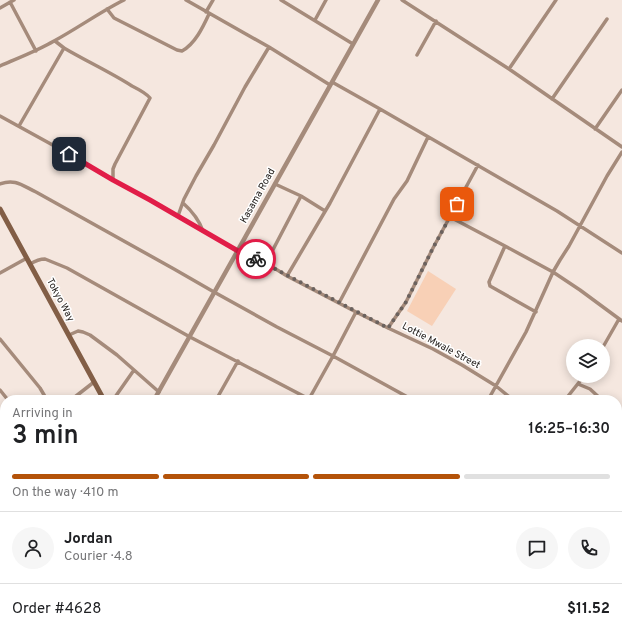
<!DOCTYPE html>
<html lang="en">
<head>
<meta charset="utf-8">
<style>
  body { margin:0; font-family:Overpass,sans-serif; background:#f6f6f6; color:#202124; height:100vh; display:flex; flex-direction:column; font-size:15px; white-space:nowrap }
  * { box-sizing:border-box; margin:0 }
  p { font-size:13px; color:#757577 }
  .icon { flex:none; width:22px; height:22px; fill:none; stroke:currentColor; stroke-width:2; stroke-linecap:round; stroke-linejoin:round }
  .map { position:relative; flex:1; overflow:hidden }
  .panel { position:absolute; left:0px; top:395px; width:622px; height:248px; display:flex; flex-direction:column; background:#fff; border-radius:16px 16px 0 0; box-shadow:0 2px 10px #0003 }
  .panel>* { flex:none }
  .tools { position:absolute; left:566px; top:339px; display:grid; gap:8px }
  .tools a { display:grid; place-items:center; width:44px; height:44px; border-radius:50%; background:#fff; box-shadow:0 2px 10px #0003; font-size:20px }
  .pin { position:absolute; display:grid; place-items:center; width:34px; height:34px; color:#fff; margin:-17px; border-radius:8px; box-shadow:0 2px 6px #0006 }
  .courier { position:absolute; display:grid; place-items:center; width:40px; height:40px; margin:-20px; border:3px solid #e11d48; border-radius:50%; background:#fff; color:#222; box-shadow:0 1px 5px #0007 }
  .overview em { font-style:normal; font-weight:600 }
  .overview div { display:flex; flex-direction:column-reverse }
  .overview { display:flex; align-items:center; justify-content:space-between; height:68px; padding:0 12px }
  h1 { font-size:26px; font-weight:600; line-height:30px }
  .bar { display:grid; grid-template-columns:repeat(4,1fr); gap:6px 4px; align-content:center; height:48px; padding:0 12px }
  .bar i { height:5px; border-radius:3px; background:#e0e0e0 }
  .bar .active { background:#b45309 }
  .bar p { grid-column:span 4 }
  .line { display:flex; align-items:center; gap:10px; padding:0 12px; border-top:1px solid #e0e0e0 }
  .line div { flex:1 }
  .round { display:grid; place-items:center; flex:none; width:42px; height:42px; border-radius:21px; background:#f6f6f6 }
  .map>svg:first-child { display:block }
  .built { fill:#f1dccf }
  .green { fill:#f8d0b6 }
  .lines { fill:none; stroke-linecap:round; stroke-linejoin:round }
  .minor { stroke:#a58b7b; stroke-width:3.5 }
  .tertiary { stroke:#a58b7b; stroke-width:4.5 }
  .secondary { stroke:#825e46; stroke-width:5 }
  .done { stroke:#6b625e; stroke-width:4; stroke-dasharray:0 7.2 }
  .route { stroke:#e11d48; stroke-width:5 }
  .labels { text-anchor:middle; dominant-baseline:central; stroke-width:3; stroke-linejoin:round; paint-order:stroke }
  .street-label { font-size:10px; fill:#201b18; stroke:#fff }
</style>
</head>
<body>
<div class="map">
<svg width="622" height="643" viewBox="0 0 622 643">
  <rect width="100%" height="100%" fill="#f5e7df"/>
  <path class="built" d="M5,492v35l-5,-2v-20z"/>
  <path class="green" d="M428,271l28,18 -24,37 -25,-15z"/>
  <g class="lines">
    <path class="minor" d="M186,0l83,47 61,38
      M281,0l72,44
      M402,0l107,69 113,78
      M10,2l26,49
      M0,8l14,-8
      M107,9l7,9 63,32 5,1c13,-7 21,-24 27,-37
      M206,12l7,-12
      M315,20l11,-20
      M64,48c22,13 46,24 68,38 6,3 14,7 18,12l-35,66 -2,5v11
      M417,55l19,-34
      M0,66c18,-8 37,-15 54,-25 24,-13 46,-29 70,-41
      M509,69l47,-69
      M332,82l48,27 177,102 65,42
      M552,99l55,-80
      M0,116l69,38 44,26 37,20 88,51 28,12 21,13 69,36 32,16 45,21 29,16 34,21 17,14
      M19,126l45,-78 -9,-7
      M595,129l27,-39
      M0,184c15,-6 23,2 36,8l138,77 40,23 63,35 56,29 80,44
      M275,184l26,12 24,15
      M183,203c9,8 16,17 20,28
      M178,216l6,-17 12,-23 18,-31 31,-58 24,-40
      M450,217l55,29 48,26 27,18 42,31
      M505,246l-16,36 1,4 46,26
      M266,263l35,-67
      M30,264c5,-3 10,-5 15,-5l22,9 123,69 121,63
      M0,273l27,-15
      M287,276l43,-73 50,-94
      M339,303l55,-104 13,-18 21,-44
      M388,328l18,-26 27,-54 45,-83
      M69,335l9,-4 5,1 7,3 27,20 42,37
      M0,339l40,49 7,12
      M603,347l16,-28
      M578,384l12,5 12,11
      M0,390l8,10
      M309,399l24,-43 23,-44
      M71,400l23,-18
      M113,400l21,-30
      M216,400l22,-39
      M488,400l38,-68 27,-60 7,-12 9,-14 38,-70 15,-24
      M565,400l19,-24
      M617,414l5,3
      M0,442l5,-3
      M0,462c3,9 3,15 0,24
      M617,496l5,5
      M0,532l5,2
      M617,550l5,-5
      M617,579c4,4 4,8 0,13
      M0,584l5,-13
      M0,631l5,2
      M81,638l4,5
      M116,638l3,5
      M192,638l3,5
      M243,638l3,5
      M299,638l2,5
      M354,638l2,5
      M415,638l3,5
      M500,638l8,5
      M4,643l2,-5
      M147,643l7,-4
      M441,643l8,-5"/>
    <path class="tertiary" d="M154,400l224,-400
      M18,643l3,-5"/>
    <path class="secondary" d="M0,209l104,191
      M232,638l2,5"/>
  </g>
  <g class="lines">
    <path class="done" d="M256,259l132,69 18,-26 27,-54 24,-44"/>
    <path class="route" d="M69,154l44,26 37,20 88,51 18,8"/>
  </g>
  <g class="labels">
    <g class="street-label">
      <text transform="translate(258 196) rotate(-61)">Kasama Road</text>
      <text transform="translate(60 300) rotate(62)">Tokyo Way</text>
      <text transform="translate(441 346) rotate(28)">Lottie Mwale Street</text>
    </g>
  </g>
</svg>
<div class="tools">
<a><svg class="icon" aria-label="layers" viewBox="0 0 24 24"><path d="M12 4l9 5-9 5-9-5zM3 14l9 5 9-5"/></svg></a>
</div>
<div class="pin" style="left:457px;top:204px;background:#ea580c"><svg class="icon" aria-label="bag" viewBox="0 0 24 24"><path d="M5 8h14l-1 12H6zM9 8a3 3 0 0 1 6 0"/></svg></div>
<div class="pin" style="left:69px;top:154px;background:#1f2937"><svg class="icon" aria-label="home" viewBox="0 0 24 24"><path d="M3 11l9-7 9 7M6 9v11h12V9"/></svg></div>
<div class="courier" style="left:256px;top:259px"><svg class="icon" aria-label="bike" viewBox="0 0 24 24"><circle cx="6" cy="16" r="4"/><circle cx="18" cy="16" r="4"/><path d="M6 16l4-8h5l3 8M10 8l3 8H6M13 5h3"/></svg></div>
<section class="panel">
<div class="overview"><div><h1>3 min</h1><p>Arriving in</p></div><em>16:25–16:30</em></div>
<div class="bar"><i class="active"></i><i class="active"></i><i class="active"></i><i></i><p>On the way · 410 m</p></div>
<div class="line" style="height:72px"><a class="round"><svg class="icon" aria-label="person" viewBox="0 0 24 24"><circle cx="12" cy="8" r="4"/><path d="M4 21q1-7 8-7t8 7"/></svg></a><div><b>Jordan</b><p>Courier · 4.8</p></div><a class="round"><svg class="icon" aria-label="chat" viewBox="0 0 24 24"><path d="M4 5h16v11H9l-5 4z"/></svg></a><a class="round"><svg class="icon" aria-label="phone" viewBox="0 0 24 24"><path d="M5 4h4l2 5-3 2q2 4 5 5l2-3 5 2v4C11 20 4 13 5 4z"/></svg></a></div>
<div class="line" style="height:52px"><div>Order #4628</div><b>$11.52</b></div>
</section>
</div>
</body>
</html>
